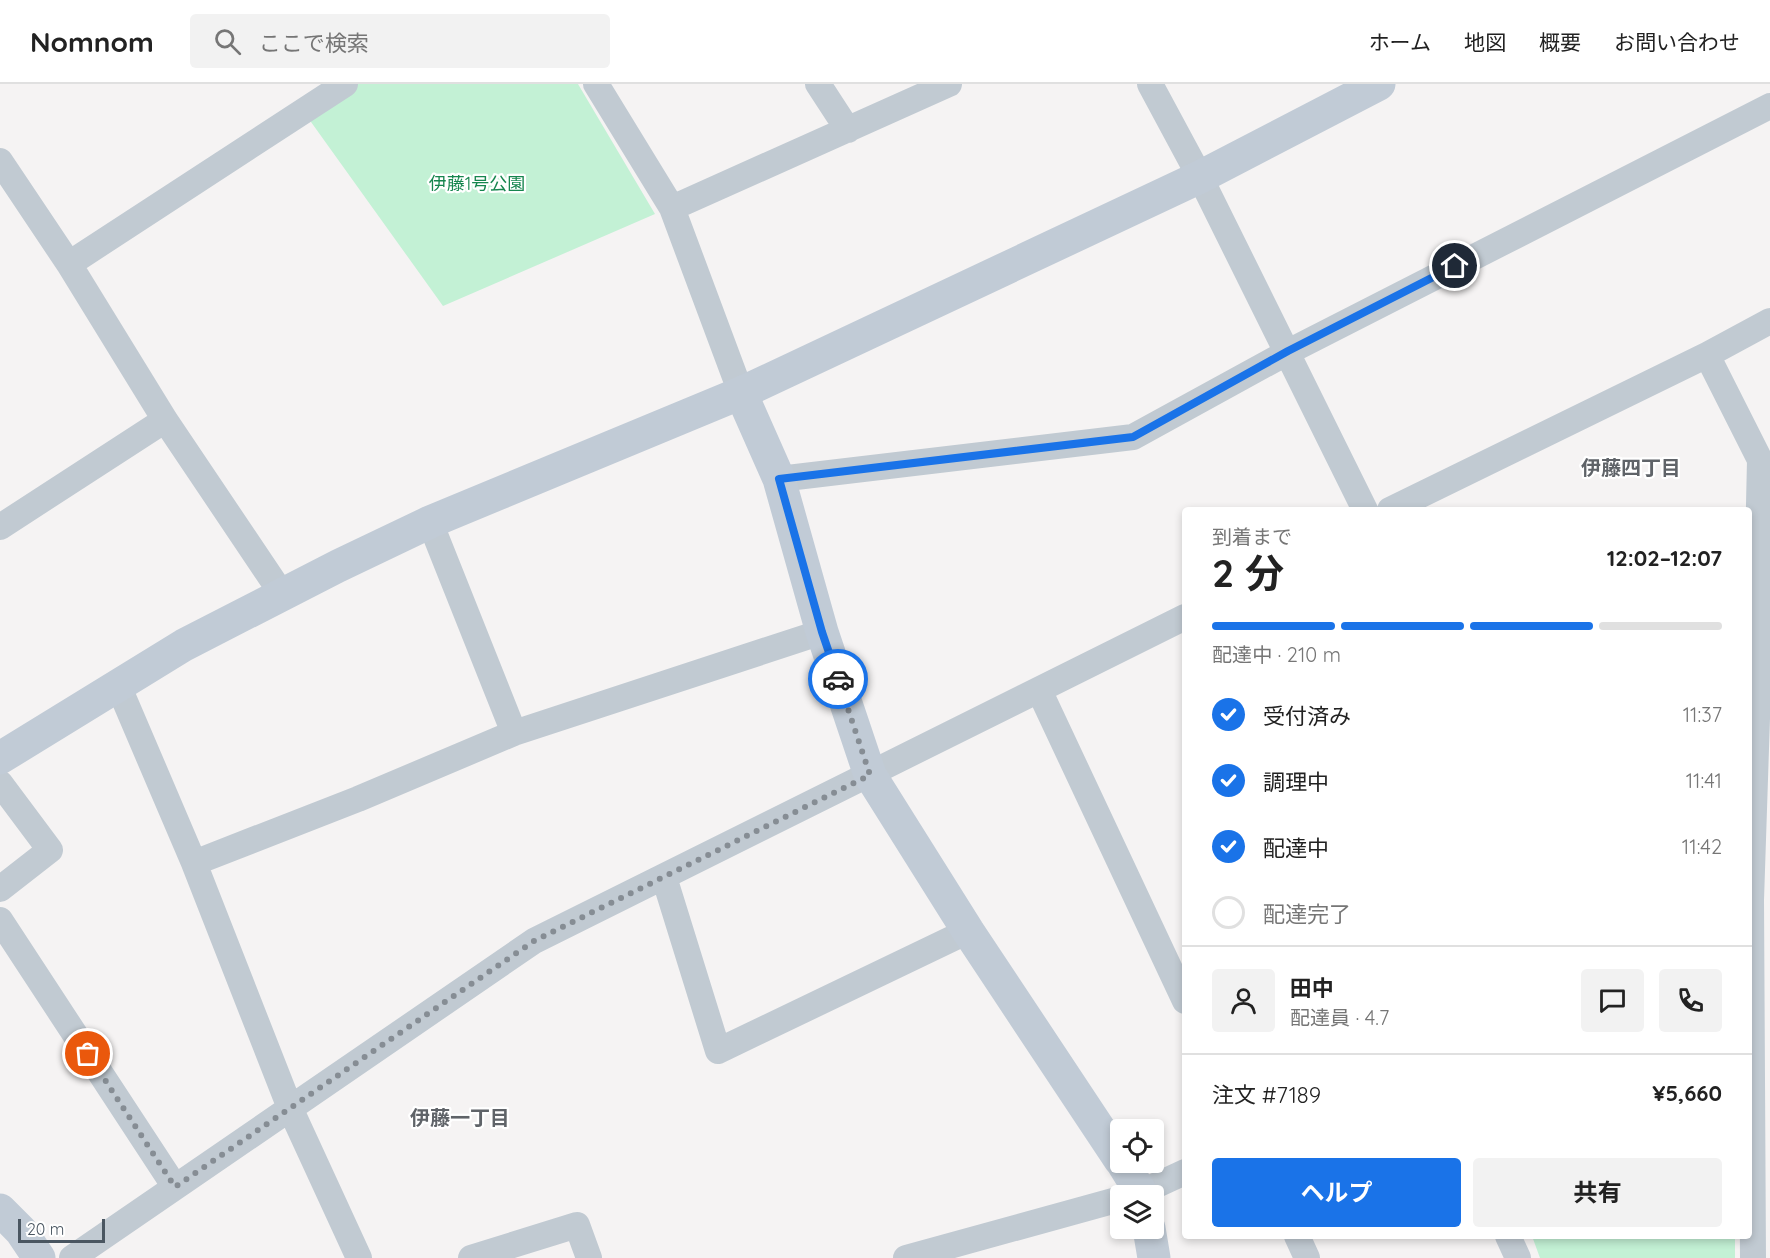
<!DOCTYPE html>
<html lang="ja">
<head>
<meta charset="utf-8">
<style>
  body { margin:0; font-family:Quicksand,"Noto Sans JP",sans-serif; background:#f2f2f2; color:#222; height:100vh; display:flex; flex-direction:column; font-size:22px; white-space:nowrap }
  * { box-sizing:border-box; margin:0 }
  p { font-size:20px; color:#767676 }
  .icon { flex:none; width:33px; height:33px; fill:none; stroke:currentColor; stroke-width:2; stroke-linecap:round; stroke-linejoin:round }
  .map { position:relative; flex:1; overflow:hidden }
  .sheet { position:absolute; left:1182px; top:423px; width:570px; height:732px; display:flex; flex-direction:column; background:#fff; border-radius:6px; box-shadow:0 3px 9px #0003 }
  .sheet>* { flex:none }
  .buttons { position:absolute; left:1110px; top:1035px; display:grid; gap:12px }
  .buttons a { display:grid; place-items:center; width:54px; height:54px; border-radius:6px; background:#fff; box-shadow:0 3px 9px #0003; font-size:30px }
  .scale { position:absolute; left:18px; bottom:15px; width:87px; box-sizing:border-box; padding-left:6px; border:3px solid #4a5661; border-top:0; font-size:16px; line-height:21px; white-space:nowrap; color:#4a5661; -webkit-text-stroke:4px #fff; paint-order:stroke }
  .pin { position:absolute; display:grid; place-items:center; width:51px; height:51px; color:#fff; margin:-26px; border:3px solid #fff; border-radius:50%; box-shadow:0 2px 6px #0007 }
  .courier { position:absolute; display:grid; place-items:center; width:60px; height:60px; margin:-30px; border:4px solid #1a73e8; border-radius:50%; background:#fff; color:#222; box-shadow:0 2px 8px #0007 }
  .head em { font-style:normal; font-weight:700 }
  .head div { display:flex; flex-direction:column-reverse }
  .head { display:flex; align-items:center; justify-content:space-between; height:102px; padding:0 30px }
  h1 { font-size:39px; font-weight:700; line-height:45px }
  .bar { display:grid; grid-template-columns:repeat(4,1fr); gap:9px 6px; align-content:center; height:72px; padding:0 30px }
  .bar i { height:8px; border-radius:4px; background:#e0e0e0 }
  .bar .on { background:#1a73e8 }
  .bar p { grid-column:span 4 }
  .line { display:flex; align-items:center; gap:15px; padding:0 30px; border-top:2px solid #e0e0e0 }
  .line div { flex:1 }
  .round { display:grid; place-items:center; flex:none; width:63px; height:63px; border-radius:6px; background:#f2f2f2 }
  ol { padding:0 30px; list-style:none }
  li { display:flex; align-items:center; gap:18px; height:66px }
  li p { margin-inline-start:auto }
  li .icon { padding:6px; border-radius:50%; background:#1a73e8; color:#fff; stroke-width:4 }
  li:last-child { color:#767676 }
  li i { width:33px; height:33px; border:3px solid #e0e0e0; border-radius:50% }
  .action { display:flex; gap:12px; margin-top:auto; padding:12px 30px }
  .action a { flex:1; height:69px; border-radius:6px; background:#1a73e8; color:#fff; font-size:24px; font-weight:700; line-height:69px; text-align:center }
  .action a+a { background:#f2f2f2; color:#222 }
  header { display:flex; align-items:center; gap:36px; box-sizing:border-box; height:84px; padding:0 30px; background:#fff; border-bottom:2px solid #e0e0e0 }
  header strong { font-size:28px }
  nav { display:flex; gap:33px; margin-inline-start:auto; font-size:21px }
  .search { width:420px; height:54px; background:#f2f2f2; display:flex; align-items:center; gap:15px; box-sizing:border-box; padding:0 21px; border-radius:6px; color:#767676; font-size:22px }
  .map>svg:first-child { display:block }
  .green { fill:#c3f1d5 }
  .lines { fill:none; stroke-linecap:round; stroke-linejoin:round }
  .street { stroke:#c1cad2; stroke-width:26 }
  .secondary { stroke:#c1cbd6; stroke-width:33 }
  .done { stroke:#868d94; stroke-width:6; stroke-dasharray:0 10.8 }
  .route { stroke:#1a73e8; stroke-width:8 }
  .labels { text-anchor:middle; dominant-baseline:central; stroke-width:4.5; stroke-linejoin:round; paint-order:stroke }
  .park-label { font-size:18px; fill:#17864f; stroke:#fff }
  .neighbourhood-label { font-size:20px; font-weight:bold; fill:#5f6368; stroke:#fff }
</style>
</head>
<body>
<header>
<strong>Nomnom</strong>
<div class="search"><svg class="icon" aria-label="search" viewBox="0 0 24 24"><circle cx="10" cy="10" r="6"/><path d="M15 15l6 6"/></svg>ここで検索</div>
<nav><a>ホーム</a><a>地図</a><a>概要</a><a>お問い合わせ</a></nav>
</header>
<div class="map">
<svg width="1770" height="1174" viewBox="0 0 1770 1174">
  <rect width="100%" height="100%" fill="#f5f3f3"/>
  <path class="green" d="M353,0h225l77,130 -212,92 -137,-191z
    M1532,1152h203v22h-195z"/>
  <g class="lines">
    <path class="street" d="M596,0l76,124 69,185
      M818,0l30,46
      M1150,0l50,93 165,333
      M0,77l69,103 96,156 117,174
      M672,124l277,-124
      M69,180l276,-180
      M1707,271l53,105 -3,132 1,96 -7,212 2,358
      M779,395l354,-42 155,-85 482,-246
      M1390,426l317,-155 63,-34
      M430,438l84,211
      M0,443l165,-107
      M118,601l76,178 96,245 69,150
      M1039,606l146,311
      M0,699l50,67 -50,39
      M194,779l164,-64 156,-66 308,-101
      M664,793l54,174 250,-120
      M0,836l175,267
      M1133,1112l52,-24
      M1297,1152l10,22
      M1508,1152l10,22
      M72,1174l462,-317 651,-324
      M471,1174l106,-33 12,33
      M906,1174l214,-59"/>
    <path class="secondary" d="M741,309l38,86 43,153 48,143 98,156 152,229
      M0,674l184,-113 154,-79 92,-44 311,-129 459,-216 179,-93
      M1122,1078l21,34
      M0,1126l21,21 18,27
      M1149,1144l5,30"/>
  </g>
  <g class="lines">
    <path class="done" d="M88,970l87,133 359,-246 336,-166 -32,-96"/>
    <path class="route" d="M838,595l-16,-47 -43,-153 354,-42 155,-86 167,-85"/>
  </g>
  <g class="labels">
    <g class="park-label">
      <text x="477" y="99">伊藤1号公園</text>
    </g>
    <g class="neighbourhood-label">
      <text x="1631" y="383">伊藤四丁目</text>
      <text x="460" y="1033">伊藤一丁目</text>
    </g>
  </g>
</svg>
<div class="buttons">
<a><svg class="icon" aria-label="locate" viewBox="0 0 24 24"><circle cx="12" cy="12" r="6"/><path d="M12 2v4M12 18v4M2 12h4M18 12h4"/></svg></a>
<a><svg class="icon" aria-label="layers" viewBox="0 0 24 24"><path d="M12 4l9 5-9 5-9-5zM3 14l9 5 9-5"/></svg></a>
</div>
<div class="scale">20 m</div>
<div class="pin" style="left:88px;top:970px;background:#ea580c"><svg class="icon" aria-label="bag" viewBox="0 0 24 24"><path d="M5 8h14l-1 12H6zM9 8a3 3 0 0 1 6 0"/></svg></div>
<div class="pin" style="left:1455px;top:182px;background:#1f2937"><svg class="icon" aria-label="home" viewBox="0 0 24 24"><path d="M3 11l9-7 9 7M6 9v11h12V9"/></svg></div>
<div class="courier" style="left:838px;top:595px"><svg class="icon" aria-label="car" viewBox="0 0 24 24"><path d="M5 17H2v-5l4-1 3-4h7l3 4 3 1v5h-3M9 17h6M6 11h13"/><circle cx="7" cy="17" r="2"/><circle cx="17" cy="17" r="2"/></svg></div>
<section class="sheet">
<div class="head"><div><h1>2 分</h1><p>到着まで</p></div><em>12:02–12:07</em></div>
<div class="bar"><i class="on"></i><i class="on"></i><i class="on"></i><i></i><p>配達中 · 210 m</p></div>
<ol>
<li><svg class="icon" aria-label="check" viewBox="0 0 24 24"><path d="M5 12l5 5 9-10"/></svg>受付済み<p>11:37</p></li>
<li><svg class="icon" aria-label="check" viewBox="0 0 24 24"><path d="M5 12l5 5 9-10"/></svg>調理中<p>11:41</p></li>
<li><svg class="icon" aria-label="check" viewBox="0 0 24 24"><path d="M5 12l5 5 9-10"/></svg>配達中<p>11:42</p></li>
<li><i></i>配達完了</li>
</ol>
<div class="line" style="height:108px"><a class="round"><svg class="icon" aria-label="person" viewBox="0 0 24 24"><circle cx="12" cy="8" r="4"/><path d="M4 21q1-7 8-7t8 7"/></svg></a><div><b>田中</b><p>配達員 · 4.7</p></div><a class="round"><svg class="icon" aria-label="chat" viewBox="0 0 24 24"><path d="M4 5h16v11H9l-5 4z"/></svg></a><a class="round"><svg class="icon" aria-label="phone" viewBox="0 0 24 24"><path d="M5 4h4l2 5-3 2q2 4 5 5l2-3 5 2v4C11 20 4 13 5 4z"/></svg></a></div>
<div class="line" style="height:78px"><div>注文 #7189</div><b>¥5,660</b></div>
<div class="action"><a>ヘルプ</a><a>共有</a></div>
</section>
</div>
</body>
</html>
